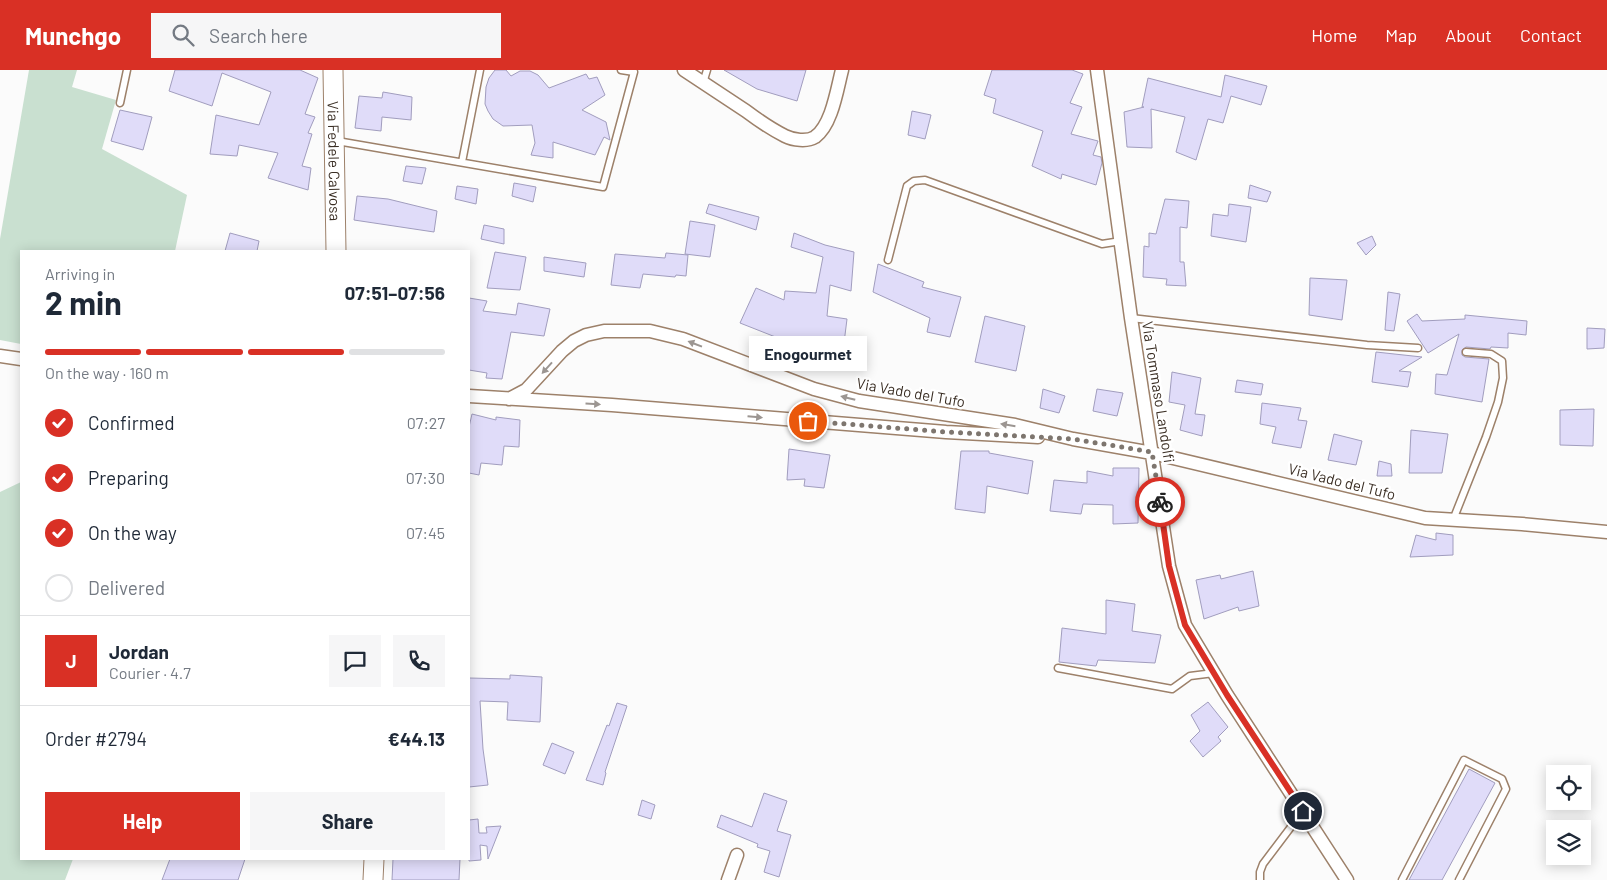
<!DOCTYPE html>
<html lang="en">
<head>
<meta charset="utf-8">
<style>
  body { margin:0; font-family:Barlow,sans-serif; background:#f6f6f7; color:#1f2937; height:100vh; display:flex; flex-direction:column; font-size:19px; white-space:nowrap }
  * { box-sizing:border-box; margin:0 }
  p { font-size:16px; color:#747a83 }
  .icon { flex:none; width:28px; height:28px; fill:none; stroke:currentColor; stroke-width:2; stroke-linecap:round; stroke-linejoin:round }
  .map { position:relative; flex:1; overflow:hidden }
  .drawer { position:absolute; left:20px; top:180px; width:450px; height:610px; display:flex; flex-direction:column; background:#fff; border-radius:0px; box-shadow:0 2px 12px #0003 }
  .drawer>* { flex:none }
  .buttons { position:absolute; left:1546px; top:695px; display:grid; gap:10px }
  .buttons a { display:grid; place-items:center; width:45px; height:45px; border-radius:0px; background:#fff; box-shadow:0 2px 12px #0003; font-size:25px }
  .pin { position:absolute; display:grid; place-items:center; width:42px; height:42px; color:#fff; margin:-21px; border:2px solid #fff; border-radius:50%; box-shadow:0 1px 5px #0007 }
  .courier { position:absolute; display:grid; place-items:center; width:50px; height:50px; margin:-25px; border:4px solid #d93025; border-radius:50%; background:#fff; color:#222; box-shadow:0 1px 6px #0007 }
  .bubble { position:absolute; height:35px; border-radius:0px; background:#fff; box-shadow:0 2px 12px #0003; font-size:16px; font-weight:700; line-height:35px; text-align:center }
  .headline em { font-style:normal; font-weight:700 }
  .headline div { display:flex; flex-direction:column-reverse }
  .headline { display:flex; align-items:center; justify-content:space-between; height:85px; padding:0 25px }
  h1 { font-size:32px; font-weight:700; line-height:38px }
  .bar { display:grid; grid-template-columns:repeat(4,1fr); gap:8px 5px; align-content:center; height:60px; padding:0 25px }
  .bar i { height:6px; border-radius:4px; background:#e0e1e3 }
  .bar .current { background:#d93025 }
  .bar p { grid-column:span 4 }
  .line { display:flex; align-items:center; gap:12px; padding:0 25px; border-top:1px solid #e0e1e3 }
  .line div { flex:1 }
  .round { display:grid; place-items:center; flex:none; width:52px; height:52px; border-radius:0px; background:#f6f6f7 }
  ol { padding:0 25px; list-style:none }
  li { display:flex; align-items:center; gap:15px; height:55px }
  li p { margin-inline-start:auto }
  li .icon { padding:5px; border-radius:50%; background:#d93025; color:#fff; stroke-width:4 }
  li:last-child { color:#747a83 }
  li i { width:28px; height:28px; border:2px solid #e0e1e3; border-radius:50% }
  .cta { display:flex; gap:10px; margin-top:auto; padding:10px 25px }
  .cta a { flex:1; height:58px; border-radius:0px; background:#d93025; color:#fff; font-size:20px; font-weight:700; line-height:58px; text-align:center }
  .cta a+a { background:#f6f6f7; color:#1f2937 }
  header { display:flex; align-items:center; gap:30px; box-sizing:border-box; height:70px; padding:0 25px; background:#d93025; color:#fff }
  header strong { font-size:24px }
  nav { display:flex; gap:28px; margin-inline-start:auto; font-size:18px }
  .search { width:350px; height:45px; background:#f6f6f7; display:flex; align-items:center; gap:12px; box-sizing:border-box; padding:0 18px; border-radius:0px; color:#747a83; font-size:19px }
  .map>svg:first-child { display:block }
  .green { fill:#c9e0d0 }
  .building { fill:#e0dcf9; stroke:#a19dbe }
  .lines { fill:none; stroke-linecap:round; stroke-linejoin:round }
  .lane-casing { stroke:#9d816a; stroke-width:9 }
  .street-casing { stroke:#9d816a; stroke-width:15 }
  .primary-casing { stroke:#9d816a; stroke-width:21 }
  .lane { stroke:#fff; stroke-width:6 }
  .street { stroke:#fff; stroke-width:12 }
  .primary { stroke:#fff; stroke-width:19 }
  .oneway { fill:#9c9692 }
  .done { stroke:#7e766f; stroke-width:5; stroke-dasharray:0 9 }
  .route { stroke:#d93025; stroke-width:6 }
  .labels { text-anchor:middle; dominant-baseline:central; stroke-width:5; stroke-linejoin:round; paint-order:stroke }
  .street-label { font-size:15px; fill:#3a2e24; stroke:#fff }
</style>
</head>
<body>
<header>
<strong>Munchgo</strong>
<div class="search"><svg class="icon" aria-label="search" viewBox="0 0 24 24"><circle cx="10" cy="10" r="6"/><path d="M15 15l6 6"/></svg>Search here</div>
<nav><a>Home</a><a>Map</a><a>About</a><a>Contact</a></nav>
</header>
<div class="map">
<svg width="1607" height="810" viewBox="0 0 1607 810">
  <rect width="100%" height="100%" fill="#fbfbfb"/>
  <path class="green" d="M29,0h48l-5,17 44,13 -14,49 85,46 -12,56h-154v93l-21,-4v-101z
    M21,412v377h52l-8,21h-65v-388z"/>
  <path class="building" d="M175,0h125l18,8 -13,36 10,3 -7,16 4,1 -10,32 9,2 -3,22 -40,-12 10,-25 -39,-8 -2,11 -27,-2 6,-39 43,10 12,-33 -49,-19 -10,33 -43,-15z
    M495,0h11l5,6 9,-5h10l8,4 11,13 37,-14 3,5 8,-2 8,18 -23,15 24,12 4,18 -6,-3 -9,18 -42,-13v16l-22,-3 4,-12 -3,-18 -29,1 -10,-7 -5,-8 -3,-7 1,-17 3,-9z
    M724,0h82l-9,31 -40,-12z
    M992,0h80l11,4 -13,29 12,4 -11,27 27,7 -5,14 8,2 1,6 -6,22 -34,-11 -1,5 -29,-13 11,-35 -50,-18 3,-14 -12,-4z
    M1225,5l42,11 -6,19 -30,-9 -8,27 -15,-4 -12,41 -20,-8 9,-35 -34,-8 1,39 -25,-1 -3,-35 20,-5h-2l6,-29 73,19z
    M383,22l29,5 -1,23 -29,-3 -1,14 -26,-3 4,-32 23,2z
    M120,40l32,7 -9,33 -32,-9z
    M912,41l19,4 -6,24 -17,-4z
    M406,96l20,2 -4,16 -19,-3z
    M514,113l22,4 -3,15 -21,-6z
    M1250,115l21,7 -4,10 -19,-4z
    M457,116l21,3 -2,15 -21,-5z
    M357,126l31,3 49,12 -3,21 -80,-12z
    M1165,129l24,2 -2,27 -7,-1v35h4l2,24 -20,-1 1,-6 -24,-2 1,-31 5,1v-14l7,1z
    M709,134l50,13 -3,13 -50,-17z
    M1229,134l22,3 -5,35 -35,-6 2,-22 15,2z
    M690,151l25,4 -5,32 -25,-3z
    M484,155l20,4v15l-23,-5z
    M230,163l29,8 -2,10h-32z
    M794,163l31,12 29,7 -3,39 -21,-6 -3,31 20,3 -5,40 -32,-5 1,-10 -33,-2v-4l-38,-15 16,-35 28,12 1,-9 31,2 7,-36 -32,-10z
    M1372,166l4,9 -10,10 -9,-12z
    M495,182l31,5 -6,33 -33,-2z
    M666,183l22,2 -2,21 -10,-1 -1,2 -32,-3 -3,14 -29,-3 4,-31 50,4z
    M544,187l42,6 -2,14 -40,-6z
    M878,194l46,18 -2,5 39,10 -11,40 -23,-5 3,-14 -57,-26z
    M1310,208l37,2 -5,40 -33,-5z
    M1388,222l12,2 -6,37 -9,-1z
    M469,228l18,3 -4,10 33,4 2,-12 32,6 -6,27 -33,-4 -9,47 -16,-1 1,-5 -18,-3z
    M1417,244l5,7 43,-2v-4l62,6 -1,14 -18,-2v15l-17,-1 -1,2 -24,-2 -4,3v5l3,2 24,2 -7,43 -47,-8 1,-20 11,1 12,-41 -31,19 -21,-32z
    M985,246l40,10 -9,45 -41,-9z
    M1587,258l18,1 -1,19 -17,1z
    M1376,282l46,5 -23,14 12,1 -3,15 -36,-5z
    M1172,302l29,6 -6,36 10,1 -3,21 -22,-6 5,-25 -16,-3z
    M1237,310l26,4 -2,11 -26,-3z
    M1043,319l22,7 -6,17 -19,-5z
    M1097,319l26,4 -6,23 -24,-5z
    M1262,333l39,5 -3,12 9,1 -6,27 -29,-5 4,-16 -16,-3z
    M1594,339l-1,37 -33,-1v-35z
    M472,344l24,6v-3l24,3 -1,27 -15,-1 -2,19 -21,-2 -2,12 -10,-2v-46z
    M1411,360l37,4 -6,39h-33z
    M1334,364l28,7 -6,24 -28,-5z
    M789,379l41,6 -6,33 -20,-2 1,-7 -18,1z
    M961,381h28v2l44,8 -5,33 -41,-8 -2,27 -30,-4z
    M1379,391l12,3 1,12h-15z
    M1113,398h26l-1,55 -25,1v-19l-30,-1 -2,10 -31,-3 4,-31 33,3v-12l26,5z
    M1436,463l17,2v20l-43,2 6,-22 20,5z
    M1253,501l6,35 -20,5 -1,-4 -34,12 -8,-39 24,-5 1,4z
    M1106,530l29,4 -3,27 29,4 -6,28 -57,-3 -2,6 -37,-4 3,-34 44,6z
    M510,605l32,2 -2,45 -33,-2 1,-18 -28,-1 3,48 5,36 -19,2v-109l41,1z
    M1208,632l20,25 -10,10 3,4 -18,16 -13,-16 10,-10 -9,-16z
    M617,633l10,3 -22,66 1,1 -3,12 -17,-5 21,-55 2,1z
    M552,673l22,9 -9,22 -22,-9z
    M1469,699l26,14 -53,97h-33z
    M764,723l23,8 -10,30 14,4 -12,42 -15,-5 6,-21 -13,-4 1,-3 -41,-17 4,-12 31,12z
    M642,730l13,5 -4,14 -13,-4z
    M478,749l1,14h8l-1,-6 15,-1 -13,33 -1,-13 -7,-1 1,15 -12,1v-41z
    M170,789h75l-7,21h-76z
    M393,789h67l-1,21h-67z"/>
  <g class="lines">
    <defs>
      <path id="lane" d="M703,13l4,-13
        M120,33l7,-33
        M337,71l266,46 31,-115 -13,-2
        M462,92l18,-92
        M888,190l19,-74 7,-5 11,-1 177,64 19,-3
        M1131,248l236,27 51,3
        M1453,450l33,-83 12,-35 5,-24 -1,-17 -11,-7 -25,-2
        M1058,598l114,21 18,-13 24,-3
        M1260,810v-8l3,-8 40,-53
        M1402,810l62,-120 38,19 4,10 -47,91"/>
      <path id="street" d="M684,0c21,14 41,27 62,41 12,9 25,18 39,25 8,4 22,6 30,1 17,-12 22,-48 27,-67
        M1097,0l34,248 38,248 16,59 42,70 120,185
        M0,286l21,3
        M469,326l143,9 334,27 92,5
        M509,329l17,-9 36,-39 12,-10 12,-6 18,-4h46l33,8 131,50 45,12 156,24 58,14 79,14 273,65 97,6 85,8
        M728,810l9,-25"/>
      <g id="primary">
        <path id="s1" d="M333,0l3,181"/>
        <path d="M373,810l1,-21"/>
      </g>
    </defs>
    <use href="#lane" class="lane-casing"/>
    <use href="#street" class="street-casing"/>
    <use href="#primary" class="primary-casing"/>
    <use href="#lane" class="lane"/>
    <use href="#street" class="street"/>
    <use href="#primary" class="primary"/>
  </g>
  <defs><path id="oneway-solid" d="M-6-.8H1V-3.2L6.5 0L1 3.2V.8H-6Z" transform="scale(1.25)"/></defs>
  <g class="oneway">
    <use href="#oneway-solid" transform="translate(695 274) rotate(-159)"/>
    <use href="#oneway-solid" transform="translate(547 298) rotate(132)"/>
    <use href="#oneway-solid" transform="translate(848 328) rotate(-166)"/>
    <use href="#oneway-solid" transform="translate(593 334) rotate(3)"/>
    <use href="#oneway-solid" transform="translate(755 347) rotate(5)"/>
    <use href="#oneway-solid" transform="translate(1008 355) rotate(-171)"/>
  </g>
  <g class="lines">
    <path class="done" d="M808,351l138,11 127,7 79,13 8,50"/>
    <path class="route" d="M1160,432l9,64 16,59 42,70 76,116"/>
  </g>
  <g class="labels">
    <g class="street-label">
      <text stroke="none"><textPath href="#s1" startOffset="91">Via Fedele Calvosa</textPath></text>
      <text transform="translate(911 322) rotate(10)">Via Vado del Tufo</text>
      <text transform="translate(1159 322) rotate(81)">Via Tommaso Landolfi</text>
      <text transform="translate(1342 411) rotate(14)">Via Vado del Tufo</text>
    </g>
  </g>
</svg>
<div class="buttons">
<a><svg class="icon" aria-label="locate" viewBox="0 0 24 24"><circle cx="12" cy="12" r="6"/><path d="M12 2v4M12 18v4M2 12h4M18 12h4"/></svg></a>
<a><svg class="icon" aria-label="layers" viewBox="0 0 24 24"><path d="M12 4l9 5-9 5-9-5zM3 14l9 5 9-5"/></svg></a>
</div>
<div class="pin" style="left:808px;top:351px;background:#ea580c"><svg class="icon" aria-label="bag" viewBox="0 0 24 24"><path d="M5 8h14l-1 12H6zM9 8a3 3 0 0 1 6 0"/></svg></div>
<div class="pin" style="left:1303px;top:741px;background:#1f2937"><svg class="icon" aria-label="home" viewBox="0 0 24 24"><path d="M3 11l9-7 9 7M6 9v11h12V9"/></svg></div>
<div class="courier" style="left:1160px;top:432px"><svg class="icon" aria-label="bike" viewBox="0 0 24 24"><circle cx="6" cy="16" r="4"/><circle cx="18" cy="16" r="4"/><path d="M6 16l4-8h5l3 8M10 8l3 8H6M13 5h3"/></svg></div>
<div class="bubble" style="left:749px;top:266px;width:118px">Enogourmet</div>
<section class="drawer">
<div class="headline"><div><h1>2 min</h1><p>Arriving in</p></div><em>07:51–07:56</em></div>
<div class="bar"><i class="current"></i><i class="current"></i><i class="current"></i><i></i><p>On the way · 160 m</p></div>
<ol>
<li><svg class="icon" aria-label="check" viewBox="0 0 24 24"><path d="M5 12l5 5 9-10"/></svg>Confirmed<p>07:27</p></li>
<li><svg class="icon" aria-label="check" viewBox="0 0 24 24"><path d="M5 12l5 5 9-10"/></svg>Preparing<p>07:30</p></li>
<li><svg class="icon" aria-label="check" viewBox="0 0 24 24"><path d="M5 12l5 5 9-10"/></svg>On the way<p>07:45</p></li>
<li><i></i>Delivered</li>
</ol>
<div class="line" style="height:90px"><b class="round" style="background:#d93025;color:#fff">J</b><div><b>Jordan</b><p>Courier · 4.7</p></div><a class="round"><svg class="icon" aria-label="chat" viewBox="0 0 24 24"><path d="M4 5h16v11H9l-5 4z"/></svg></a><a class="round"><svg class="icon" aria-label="phone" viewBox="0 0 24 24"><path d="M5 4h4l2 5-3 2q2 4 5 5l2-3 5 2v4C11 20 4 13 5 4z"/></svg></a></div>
<div class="line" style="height:65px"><div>Order #2794</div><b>€44.13</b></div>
<div class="cta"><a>Help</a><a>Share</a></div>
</section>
</div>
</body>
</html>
